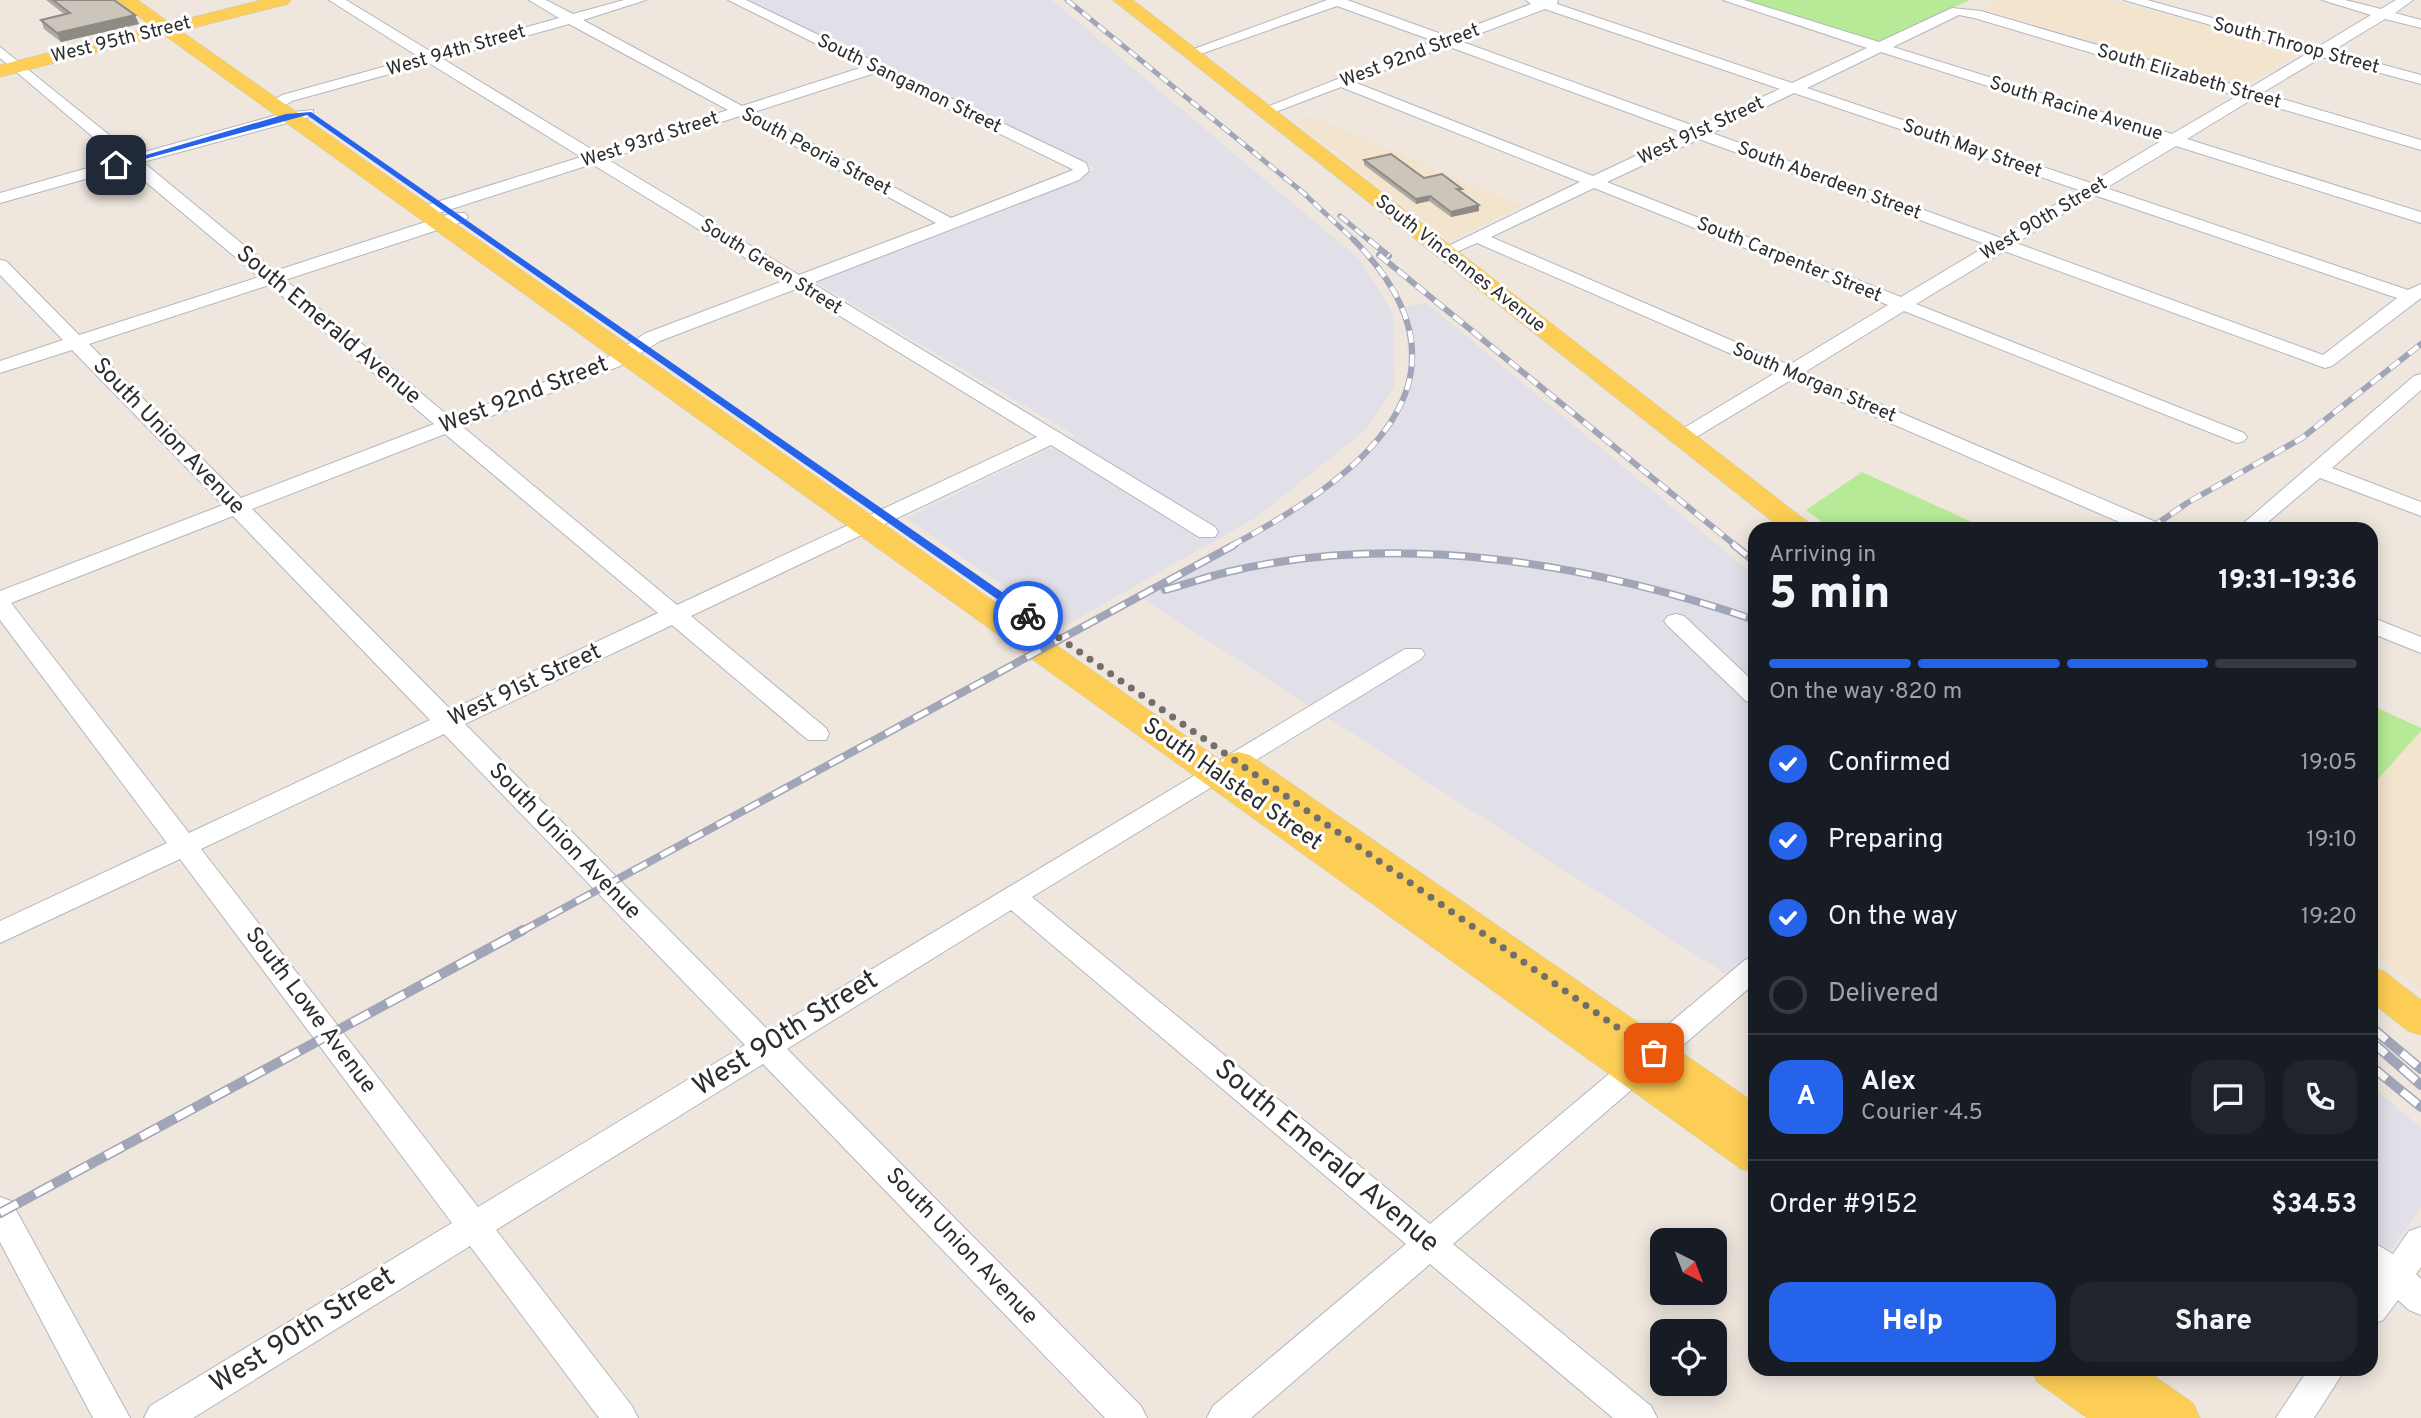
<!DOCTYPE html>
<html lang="en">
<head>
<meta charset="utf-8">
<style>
  body { margin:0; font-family:Overpass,sans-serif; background:#20242c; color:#f1f3f6; height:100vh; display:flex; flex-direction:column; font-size:26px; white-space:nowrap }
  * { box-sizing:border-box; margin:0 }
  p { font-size:23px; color:#9ea1a6 }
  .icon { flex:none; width:38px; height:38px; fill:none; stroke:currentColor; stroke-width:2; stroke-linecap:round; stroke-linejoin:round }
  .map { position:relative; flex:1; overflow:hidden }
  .side { position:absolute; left:1748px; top:522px; width:630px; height:854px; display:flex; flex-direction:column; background:#171b24; border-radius:21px; box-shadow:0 4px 18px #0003 }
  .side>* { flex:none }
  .needle { width:46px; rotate:138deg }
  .fabs { position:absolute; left:1650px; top:1228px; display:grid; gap:14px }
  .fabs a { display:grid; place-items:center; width:77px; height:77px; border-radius:14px; background:#171b24; box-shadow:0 4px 18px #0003; font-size:35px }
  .pin { position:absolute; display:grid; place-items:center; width:60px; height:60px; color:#fff; margin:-30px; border-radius:14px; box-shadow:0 4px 10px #0006 }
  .courier { position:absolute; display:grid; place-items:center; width:70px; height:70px; margin:-35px; border:5px solid #2563eb; border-radius:50%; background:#fff; color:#222; box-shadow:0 2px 9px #0007 }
  .summary em { font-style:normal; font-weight:800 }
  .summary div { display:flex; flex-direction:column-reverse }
  .summary { display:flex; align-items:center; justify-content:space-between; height:119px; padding:0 21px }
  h1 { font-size:46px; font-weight:800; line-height:52px }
  .bar { display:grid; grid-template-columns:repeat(4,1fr); gap:10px 7px; align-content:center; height:84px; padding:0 21px }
  .bar i { height:9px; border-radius:5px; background:#363941 }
  .bar .active { background:#2563eb }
  .bar p { grid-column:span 4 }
  .line { display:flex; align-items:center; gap:18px; padding:0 21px; border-top:2px solid #363941 }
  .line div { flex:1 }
  .round { display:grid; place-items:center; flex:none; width:74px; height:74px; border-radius:21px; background:#20242c }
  ol { padding:0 21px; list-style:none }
  li { display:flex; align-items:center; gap:21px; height:77px }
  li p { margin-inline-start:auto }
  li .icon { padding:7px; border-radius:50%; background:#2563eb; color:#fff; stroke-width:4 }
  li:last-child { color:#9ea1a6 }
  li i { width:38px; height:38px; border:4px solid #363941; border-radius:50% }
  .button { display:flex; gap:14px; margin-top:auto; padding:14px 21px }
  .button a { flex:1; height:80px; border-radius:21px; background:#2563eb; color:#fff; font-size:28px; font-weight:800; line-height:80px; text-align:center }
  .button a+a { background:#20242c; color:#f1f3f6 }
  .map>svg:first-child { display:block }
  .industrial { fill:#e1dfe7 }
  .education { fill:#f2e4cd }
  .green { fill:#b7ea96 }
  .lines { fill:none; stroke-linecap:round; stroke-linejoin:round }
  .minor-casing { stroke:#b2b6c1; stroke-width:2 }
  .major-casing { stroke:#c8c8c8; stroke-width:1 }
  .minor { fill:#fff; fill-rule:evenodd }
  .major { fill:#fdce55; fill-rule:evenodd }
  .rail-far3-casing { stroke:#a0a5b8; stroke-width:5 }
  .rail-far2-casing { stroke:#a0a5b8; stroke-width:6 }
  .rail-far1-casing { stroke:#a0a5b8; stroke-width:8 }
  .rail-casing { stroke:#a0a5b8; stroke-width:10 }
  .rail-far3 { stroke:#fff; stroke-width:3.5; stroke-dasharray:10; stroke-linecap:butt }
  .rail-far2 { stroke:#fff; stroke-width:4.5; stroke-dasharray:12; stroke-linecap:butt }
  .rail-far1 { stroke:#fff; stroke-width:5; stroke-dasharray:16; stroke-linecap:butt }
  .rail { stroke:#fff; stroke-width:7; stroke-dasharray:20; stroke-linecap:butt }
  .wall { fill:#afa9a2 }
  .shaded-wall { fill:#8e8a84 }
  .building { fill:#cbc5bc; stroke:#8e8a84; stroke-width:2 }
  .route { fill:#2563eb }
  .done { stroke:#716e6b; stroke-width:7; stroke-dasharray:0 12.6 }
  .labels { text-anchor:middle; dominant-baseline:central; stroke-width:6; stroke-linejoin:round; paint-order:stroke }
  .far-street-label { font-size:19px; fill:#2d2d2d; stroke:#fff }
  .street-label { font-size:23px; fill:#2d2d2d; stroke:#fff }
  .near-street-label { font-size:28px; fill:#2d2d2d; stroke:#fff }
</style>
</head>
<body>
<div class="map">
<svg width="2421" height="1418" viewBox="0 0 2421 1418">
  <rect width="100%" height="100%" fill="#efe7de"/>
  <path class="industrial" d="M748,0h304l308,260 33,54 1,73 -29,43 -108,87 -195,110 -156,-109 170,-82 -264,-156 284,-111z
    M1425,302l330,274v417l-616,-397 170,-95 72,-64 28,-57 -4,-72z
    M2371,1086l50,42v80l-50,70z"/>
  <path class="education" d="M2001,0h110l188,52 -56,34 -261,-77z
    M1311,116l211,90 -73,34 -153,-118z
    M2371,705l50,23v261l-50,-38z"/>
  <path class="green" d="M1739,0h231l-93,42z
    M1862,472l123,56h-155l-24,-18z
    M2371,705l50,23v3l-50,56z"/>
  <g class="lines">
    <defs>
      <path id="minor" d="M329,0h17l87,53 126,-35 -30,-18h17l27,14 51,-14h22l-63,20 159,86 121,-39 -135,-67h18l340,163 3,8 -10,9 -267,103 403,244 3,5 -3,5h-16l-148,-92 -360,171 135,112 3,6 -3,6h-18l-136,-115 -207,99 304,307 636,-382h16l4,5 -4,5 -389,238 398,327 315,-264 10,-4v27l-302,261 198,162 6,12h-44l-183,-154 -179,154h-44l6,-12 193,-162 -395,-334 -224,139 354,357 6,12h-42l-342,-354 -267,166 136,176 6,12h-39l-129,-172 -277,172h-49l6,-12 302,-183 -272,-364 -180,84v-22l167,-78 -167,-223v-29l223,-86 -151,-155 -72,23v-12l63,-21 -63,-65v-15l6,1 73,74 180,-58 -131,-110 -128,36v-10l119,-34 -119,-101v-11l134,108 150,-42 29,-3v6l-170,46 132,109 178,-58h12l3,4 -3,4 -180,59 166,138 155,-60 40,-25 137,-52 -191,-117 -156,50h-12l-2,-4 2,-4 157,-49 -152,-94 -137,38 -12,8h-10v-6l12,-8 137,-38zM569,24l159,86 -132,42 -153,-93zM875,73l197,96 1,1 -122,48 -197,-106zM740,116l196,107 -137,52 -192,-116zM269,285l165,139 -193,74 -152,-154zM796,289l241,148 -360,168 -214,-178 157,-61 40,-25zM445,434l213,179 -207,97 -199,-201zM233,516l197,204 -241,113 -178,-230zM444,734l301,311 -267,162 -277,-358z
        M1327,0h20l100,36 84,-32 -5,-4h32l-1,4 235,79 75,-35 -144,-48h21l135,42 73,-34 29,3 267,78 60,-36 -184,-53h23l171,47 53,-32 -49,-15h23l36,9 15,-9h17l-18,13 26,7v8l-36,-9 -53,32 89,24v9l-99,-27 -60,36 159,47v10l-170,-50 -64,39 234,73v11l-245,-77 -70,42 302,102 13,-6v14l-89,68 -7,2 -321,-117 -88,53 328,129 3,4 -3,4 -7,2 -333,-132 -99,61 353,151 3,5h-28l-342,-148 -103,62h-14l-3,-4 3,-4 101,-61 -298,-130 -32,14 -9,-5 144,-70 -239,-95 -71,27h-10l-3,-3 177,-70 -97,-35 -142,50 -5,1 -7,-4zM1545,9l235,80 -83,38 -237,-86zM1959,15l15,3 263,78 -65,38 -279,-87zM1447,46l237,87 -91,43 -239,-94zM1881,52l280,89 -70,42 -284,-95zM1794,93l285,97 -78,48 -289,-105zM1699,139l289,106 -87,52 -294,-115zM1594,188l294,117 -99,60 -298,-128zM2094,195l303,103 -74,57 -307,-112z
        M2421,374v16l-89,78 89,34v14l-101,-38 -59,50h-23l176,-152z
        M1676,614l8,2 71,67v21l-9,-3 -78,-75 -4,-5 4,-5z
        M2371,617l50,20v16l-50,-20z
        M0,1197l11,4 119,217h-37l-93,-176z
        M2421,1227v40l-5,7 5,5v36l-12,-5 -11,-10 -15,20 -12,5v-42l3,-4 -3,-3v-35l22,13 16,-23z
        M2309,1368h37l-32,50h-38z"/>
      <path id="major" d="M117,0h21l32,23 91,-23h30l-3,4 -107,27 1042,731 3,-7 12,-3 12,3 505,348v70l-14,-4 -1577,-1134 -164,42v-12l152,-38z
        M1113,0h20l675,522 4,6h-31z
        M2371,967l13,4 37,29v35l-13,-4 -37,-29z
        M2031,1368h112l50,35 7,15h-113l-50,-36z"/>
    </defs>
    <use href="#minor" class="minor-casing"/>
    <use href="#major" class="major-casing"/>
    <use href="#minor" class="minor"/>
    <use href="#major" class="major"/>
    <defs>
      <path id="rail-far3" d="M1067,0l239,195
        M1299,189l57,53
        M1340,216l31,26"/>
      <path id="rail-far2" d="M1369,240l20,16
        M1379,255l357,291
        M2151,528l36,-25 115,-65 119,-94
        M1231,546c127,-68 261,-165 123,-306"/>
      <path id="rail-far1" d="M1734,545l21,17
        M1165,590c22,-6 44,-14 67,-19 172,-40 359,-7 523,49
        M520,932l714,-387"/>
      <path id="rail" d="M2371,1027l50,42
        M2371,1041l50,44
        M2371,1066l50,41
        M0,1213l523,-283"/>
    </defs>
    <use href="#rail-far3" class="rail-far3-casing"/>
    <use href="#rail-far2" class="rail-far2-casing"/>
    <use href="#rail-far1" class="rail-far1-casing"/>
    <use href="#rail" class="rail-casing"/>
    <use href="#rail-far3" class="rail-far3"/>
    <use href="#rail-far2" class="rail-far2"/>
    <use href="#rail-far1" class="rail-far1"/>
    <use href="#rail" class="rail"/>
  </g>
  <path class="wall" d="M46,0h68l25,24 -78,18 -17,-13 -3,-9 23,-6z
    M1364,160l60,18 37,14 18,19 -28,6 -22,-16 -13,3 -52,-39z"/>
  <path class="shaded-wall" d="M135,15l4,9 -78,18 -4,-9z
    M1430,196l-1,5 -13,3v-5z
    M1479,205v6l-28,6v-5z"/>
  <path class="building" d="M53,0h61l21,15 -78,18 -16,-13 29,-7z
    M1391,154l33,24 18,-4 20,15h-5l22,16 -28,7 -21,-16 -14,3 -52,-39z"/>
  <path class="route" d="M311,112l721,501v5h-8l-717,-503 -188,51 -7,-1 174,-51z"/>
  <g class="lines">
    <path class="done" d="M1028,616l626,437"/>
  </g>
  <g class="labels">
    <g class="far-street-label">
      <text transform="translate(121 40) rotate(-14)">West 95th Street</text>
      <text transform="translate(2296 46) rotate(15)">South Throop Street</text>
      <text transform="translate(456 51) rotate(-16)">West 94th Street</text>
      <text transform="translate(1410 56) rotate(-21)">West 92nd Street</text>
      <text transform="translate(2189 77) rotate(16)">South Elizabeth Street</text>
      <text transform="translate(909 84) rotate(26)">South Sangamon Street</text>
      <text transform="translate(2076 109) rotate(17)">South Racine Avenue</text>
      <text transform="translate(1701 131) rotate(-25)">West 91st Street</text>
      <text transform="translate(650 140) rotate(-18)">West 93rd Street</text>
      <text transform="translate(1972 149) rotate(19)">South May Street</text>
      <text transform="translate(816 152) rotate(28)">South Peoria Street</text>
      <text transform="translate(1829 181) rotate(20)">South Aberdeen Street</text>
      <text transform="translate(2044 219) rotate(-31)">West 90th Street</text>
      <text transform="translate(1789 260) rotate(22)">South Carpenter Street</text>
      <text transform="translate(1460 264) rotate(38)">South Vincennes Avenue</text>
      <text transform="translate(771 267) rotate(32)">South Green Street</text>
      <text transform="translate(1814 383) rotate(23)">South Morgan Street</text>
    </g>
    <g class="street-label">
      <text transform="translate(328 326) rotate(40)">South Emerald Avenue</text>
      <text transform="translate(524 396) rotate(-21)">West 92nd Street</text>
      <text transform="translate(168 437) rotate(46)">South Union Avenue</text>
      <text transform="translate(525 686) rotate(-25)">West 91st Street</text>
      <text transform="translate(1232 785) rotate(35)">South Halsted Street</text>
      <text transform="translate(564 842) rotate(46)">South Union Avenue</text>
      <text transform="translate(310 1011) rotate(53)">South Lowe Avenue</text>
      <text transform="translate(961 1247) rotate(46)">South Union Avenue</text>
    </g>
    <g class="near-street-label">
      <text transform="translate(786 1034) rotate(-32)">West 90th Street</text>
      <text transform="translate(1326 1157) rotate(40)">South Emerald Avenue</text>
      <text transform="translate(303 1331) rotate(-32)">West 90th Street</text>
    </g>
  </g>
</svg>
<div class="fabs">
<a><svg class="needle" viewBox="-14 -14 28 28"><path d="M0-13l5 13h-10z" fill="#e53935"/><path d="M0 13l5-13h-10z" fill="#9ea1a6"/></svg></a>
<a><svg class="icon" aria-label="locate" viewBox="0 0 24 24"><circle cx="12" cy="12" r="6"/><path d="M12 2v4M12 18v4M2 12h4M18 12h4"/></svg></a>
</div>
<div class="pin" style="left:1654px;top:1053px;background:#ea580c"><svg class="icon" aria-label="bag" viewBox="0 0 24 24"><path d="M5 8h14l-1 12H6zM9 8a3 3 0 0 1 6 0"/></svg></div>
<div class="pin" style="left:116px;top:165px;background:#1f2937"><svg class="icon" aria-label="home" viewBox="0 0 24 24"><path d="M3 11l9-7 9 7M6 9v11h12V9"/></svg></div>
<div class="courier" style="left:1028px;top:616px"><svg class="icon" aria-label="bike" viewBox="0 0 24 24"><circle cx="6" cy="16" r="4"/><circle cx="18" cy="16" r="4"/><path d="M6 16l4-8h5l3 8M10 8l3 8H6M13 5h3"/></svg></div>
<section class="side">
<div class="summary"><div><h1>5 min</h1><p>Arriving in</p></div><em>19:31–19:36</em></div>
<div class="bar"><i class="active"></i><i class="active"></i><i class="active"></i><i></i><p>On the way · 820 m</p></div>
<ol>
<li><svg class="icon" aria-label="check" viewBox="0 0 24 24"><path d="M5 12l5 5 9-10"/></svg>Confirmed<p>19:05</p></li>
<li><svg class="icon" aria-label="check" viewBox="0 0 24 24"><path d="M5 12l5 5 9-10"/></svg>Preparing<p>19:10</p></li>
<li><svg class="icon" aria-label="check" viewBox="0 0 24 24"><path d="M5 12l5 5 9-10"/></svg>On the way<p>19:20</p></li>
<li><i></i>Delivered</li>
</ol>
<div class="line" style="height:126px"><b class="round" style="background:#2563eb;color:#fff">A</b><div><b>Alex</b><p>Courier · 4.5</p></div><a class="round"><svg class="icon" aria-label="chat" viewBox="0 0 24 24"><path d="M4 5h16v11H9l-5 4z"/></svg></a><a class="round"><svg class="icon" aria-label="phone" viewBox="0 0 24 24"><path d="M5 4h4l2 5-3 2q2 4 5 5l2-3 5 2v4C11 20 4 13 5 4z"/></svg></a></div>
<div class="line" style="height:91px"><div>Order #9152</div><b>$34.53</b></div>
<div class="button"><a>Help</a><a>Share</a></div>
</section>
</div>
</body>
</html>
